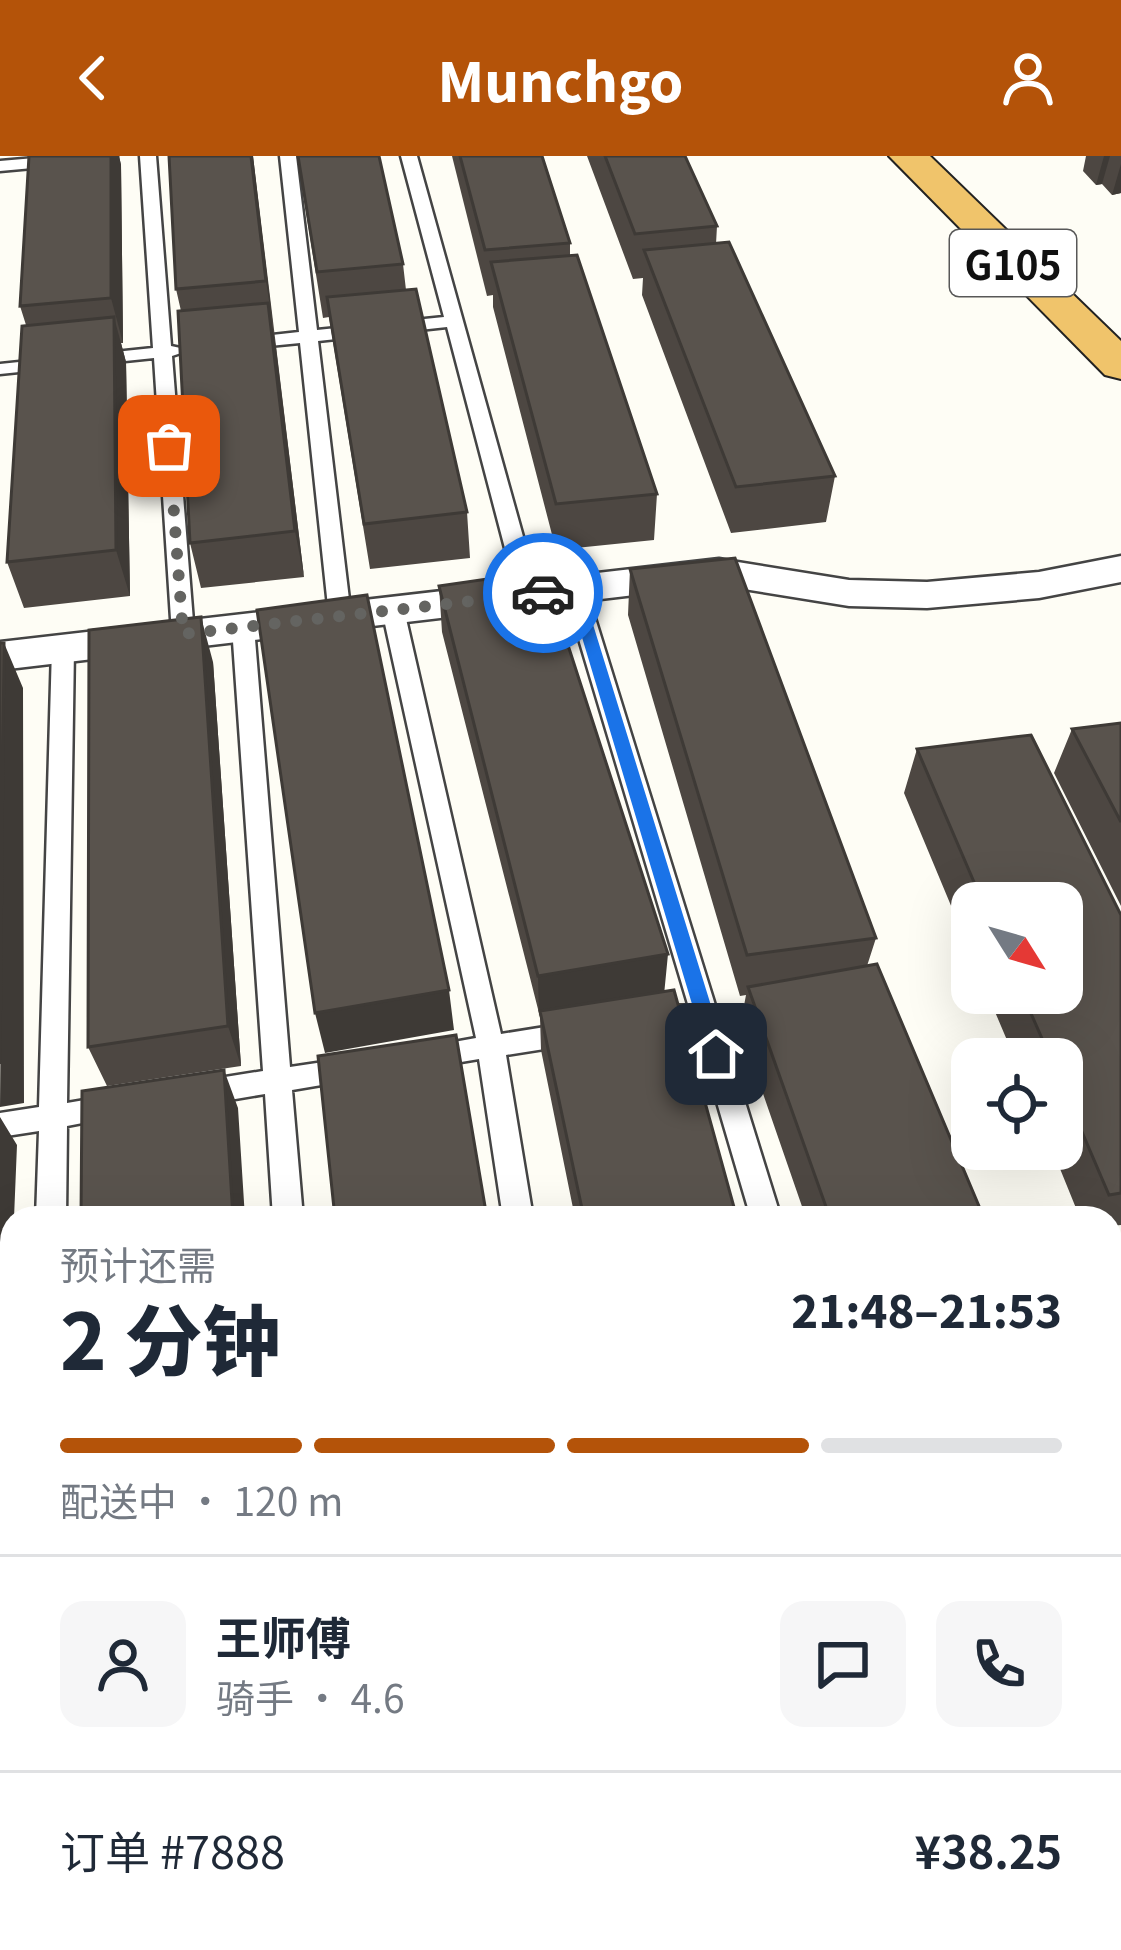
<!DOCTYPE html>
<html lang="zh">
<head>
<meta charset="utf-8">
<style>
  body { margin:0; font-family:Georgia,"Noto Sans SC",serif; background:#f6f6f7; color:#1f2937; height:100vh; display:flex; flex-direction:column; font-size:45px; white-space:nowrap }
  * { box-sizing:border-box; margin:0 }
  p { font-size:39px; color:#747a83 }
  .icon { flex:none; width:66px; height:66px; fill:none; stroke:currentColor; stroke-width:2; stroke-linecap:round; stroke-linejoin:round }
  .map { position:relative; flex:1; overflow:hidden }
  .sheet { position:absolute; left:0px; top:1050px; width:1122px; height:744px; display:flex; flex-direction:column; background:#fff; border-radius:36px 36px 0 0; box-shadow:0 12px 48px #0002 }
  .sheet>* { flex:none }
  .needle { width:78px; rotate:127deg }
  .buttons { position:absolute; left:951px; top:726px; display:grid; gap:24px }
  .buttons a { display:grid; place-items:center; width:132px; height:132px; border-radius:24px; background:#fff; box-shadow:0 12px 48px #0002; font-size:60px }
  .pin { position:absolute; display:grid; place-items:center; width:102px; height:102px; color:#fff; margin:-51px; border-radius:24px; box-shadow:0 6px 18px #0006 }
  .courier { position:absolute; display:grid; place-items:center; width:120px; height:120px; margin:-60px; border:9px solid #1a73e8; border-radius:50%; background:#fff; color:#222; box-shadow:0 3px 15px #0007 }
  .headline em { font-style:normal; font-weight:800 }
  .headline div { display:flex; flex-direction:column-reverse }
  .headline { display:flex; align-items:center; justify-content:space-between; height:204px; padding:0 60px }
  h1 { font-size:78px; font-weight:800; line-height:90px }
  .bar { display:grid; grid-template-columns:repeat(4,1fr); gap:18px 12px; align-content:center; height:144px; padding:0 60px }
  .bar i { height:15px; border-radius:9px; background:#e0e1e3 }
  .bar .active { background:#b45309 }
  .bar p { grid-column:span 4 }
  .line { display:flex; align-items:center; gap:30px; padding:0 60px; border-top:3px solid #e0e1e3 }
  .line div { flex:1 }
  .round { display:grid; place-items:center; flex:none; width:126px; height:126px; border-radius:24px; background:#f6f6f7 }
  header { display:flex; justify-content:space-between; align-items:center; height:156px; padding:0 60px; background:#b45309; color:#fff; font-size:54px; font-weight:800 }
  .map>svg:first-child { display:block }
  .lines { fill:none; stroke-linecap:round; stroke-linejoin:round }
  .service-casing { stroke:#444; stroke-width:5 }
  .minor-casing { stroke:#444; stroke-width:5 }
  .tertiary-casing { stroke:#444; stroke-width:5 }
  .trunk-casing { stroke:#222; stroke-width:4 }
  .service { fill:#fff; fill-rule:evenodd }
  .minor { fill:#fff; fill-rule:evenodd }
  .tertiary { fill:#fff; fill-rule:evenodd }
  .trunk { fill:#f0c46b; fill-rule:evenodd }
  .wall { fill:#4d4742 }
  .shaded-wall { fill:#3e3a36 }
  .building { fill:#59534d; stroke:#3e3a36; stroke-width:3 }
  .route { fill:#1a73e8 }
  .done { stroke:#646461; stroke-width:12; stroke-dasharray:0 21.6 }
  .labels { text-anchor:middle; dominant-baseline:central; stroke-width:12; stroke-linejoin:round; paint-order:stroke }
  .shield { fill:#fff; stroke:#585858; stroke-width:3 }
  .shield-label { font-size:39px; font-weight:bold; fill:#111 }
</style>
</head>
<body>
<header><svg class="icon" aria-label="back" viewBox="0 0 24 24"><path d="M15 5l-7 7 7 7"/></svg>Munchgo<svg class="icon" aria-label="person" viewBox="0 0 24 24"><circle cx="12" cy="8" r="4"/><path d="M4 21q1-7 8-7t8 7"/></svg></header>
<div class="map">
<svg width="1121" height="1794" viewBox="0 0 1121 1794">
  <rect width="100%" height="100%" fill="#fefdf5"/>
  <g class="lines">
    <defs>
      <path id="service" d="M58,0h59l-8,5 -109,10v-10z
        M140,0h16l15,190 19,4 -18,6 22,278 -11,7 -11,-7 -18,-276 -154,16v-10l153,-16z
        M280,0h16l21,174 127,-13 -43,-161h16l122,438 -4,5 -7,2 -11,-7 -70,-267 -129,14 33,275 -11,7 -11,-7 -29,-273 -63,6 -9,-5 9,-5 62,-7z
        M575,426l11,7 195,629h-30l-57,-194 -50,9 -9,-3 -4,-8 4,-8 53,-10 -124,-415z
        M393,447l11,7 97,424 75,-12 9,3 4,8 -4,8 -9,3 -70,11 27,163h-30l-24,-159 -54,9 -10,-3 -4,-8 4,-8 61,-11 -94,-428z
        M243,464l11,7 36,440 67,-10 10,3 4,8 -4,8 -10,3 -65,11 11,128h-30l-8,-124 -71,12 -10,-4 -4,-8 4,-8 10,-4 69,-11 -31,-444z
        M63,485l11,7 -7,455 47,-8 10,4 4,8 -4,8 -57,11 -1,92h-30l3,-87 -39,6v-24l39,-6 13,-459z
        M1121,1449v34l-11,2v-34z
        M12,1652v36l-12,2v-36z"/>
      <path id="minor" d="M1121,400v26l-82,16 -112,10 -78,-2 -130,-21 -719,85v-28l719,-83 130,21 78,2 112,-10z"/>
      <path id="tertiary" d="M1121,1597v86l-11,2v-86z
        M218,1782h153l-5,12h-153z"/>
      <path id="trunk" d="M889,0h41l191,185v38l-16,-4z"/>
    </defs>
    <use href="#service" class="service-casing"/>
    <use href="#minor" class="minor-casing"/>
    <use href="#tertiary" class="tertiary-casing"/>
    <use href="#trunk" class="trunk-casing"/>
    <use href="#service" class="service"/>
    <use href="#minor" class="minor"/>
    <use href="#tertiary" class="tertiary"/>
    <use href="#trunk" class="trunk"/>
  </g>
  <path class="wall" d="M29,0h90l2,9 2,178h-2l5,19 4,234 -106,12 -17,-46 19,-237 -6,-19z
    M253,0l51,421 -103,11 -11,-45 -9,-232 -5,-22z
    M297,0l106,108 3,26 61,222 3,46 -100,11 -41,-252 -6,1z
    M452,0h90l28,87v12l87,239 -3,46 -98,10 -63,-243v-12l-6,1z
    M587,0h98l32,70 -1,18 119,232 -9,46 -95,11 -89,-238 1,-17 -10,1z
    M1086,0h35v37l-9,2 -10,-11 -6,1 -13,-14z
    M630,413l246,369 -9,28 117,252h-178l-66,-191 6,-32 -6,1 -112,-381z
    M439,430l226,406 72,226h-162l-34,-168 -1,-33 -98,-385z
    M213,506l28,404 -134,20 -19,-39z
    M1121,567v183l-67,-133 18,-44z
    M917,593l204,166v310l-11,1v-8h-30l-28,-69h10v-90h-47l-28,-66h75v-90h-90v53l-68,-163z"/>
  <path class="shaded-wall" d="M111,0h8l2,9 2,178 -12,-45z
    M251,0h2l20,170 -7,-45z
    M1104,0h6l-8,28 -6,1z
    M1121,8v29l-9,2z
    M268,147l8,45 28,229 -9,-46z
    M114,161l12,45 4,234 -14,-46z
    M201,461l12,45 28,404 -13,-40z
    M4,487l19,45 1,415 -24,4z
    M668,798l-4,41 -124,16 -1,6 -1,-41z
    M449,834l5,40 -129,23 -10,-40z
    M224,914l14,38 7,110h-12z
    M0,961l17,28 -3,73h-2v58l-12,296z"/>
  <path class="building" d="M29,0h82v142l-91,8z
    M169,0h82l15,125 -90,8z
    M298,0h81l24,108 -86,8z
    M460,0h82l28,87 -85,7z
    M605,0h80l32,70 -82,8z
    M729,86l106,234 -99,11 -92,-237z
    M577,99l80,239 -101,10 -65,-242z
    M416,133l51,223 -103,12 -37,-227z
    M268,147l27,228 -105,12 -12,-232z
    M114,161l2,233 -109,12 15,-236z
    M735,402l141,380 -129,17 -117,-386z
    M544,415l124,383 -130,22 -99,-390z
    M367,439l82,395 -134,23 -58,-403z
    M201,461l27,409 -140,21 1,-417z
    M0,487h4l-4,421z
    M1121,567v99l-49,-93z
    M1031,579l90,180v278l-12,2 -47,-110v-26h-11l-29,-66h40v-90h-79l-66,-154z
    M877,808l107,254h-154l-82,-231z
    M674,834l63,228h-153l-44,-207z
    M456,879l31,183h-152l-17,-162z
    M224,914l9,148h-152l1,-127z"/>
  <path class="route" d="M575,428l7,5 144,465 -10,8 -9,-8 -138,-460 -26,4 -8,-5z"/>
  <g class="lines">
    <path class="done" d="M169,290l14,188 360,-41"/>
  </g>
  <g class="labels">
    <rect class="shield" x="950" y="74" width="126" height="66" rx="9"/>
    <g class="shield-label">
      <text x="1013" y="107">G105</text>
    </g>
  </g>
</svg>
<div class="buttons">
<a><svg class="needle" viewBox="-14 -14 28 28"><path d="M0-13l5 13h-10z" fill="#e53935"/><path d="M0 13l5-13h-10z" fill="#747a83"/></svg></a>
<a><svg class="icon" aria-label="locate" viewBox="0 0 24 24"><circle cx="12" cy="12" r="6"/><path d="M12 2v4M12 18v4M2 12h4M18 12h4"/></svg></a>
</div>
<div class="pin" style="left:169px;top:290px;background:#ea580c"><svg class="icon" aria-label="bag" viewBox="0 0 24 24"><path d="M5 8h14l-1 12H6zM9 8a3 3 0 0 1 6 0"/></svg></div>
<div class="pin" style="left:716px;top:898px;background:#1f2937"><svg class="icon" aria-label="home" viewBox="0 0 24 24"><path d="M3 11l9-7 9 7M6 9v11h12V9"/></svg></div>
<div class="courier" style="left:543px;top:437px"><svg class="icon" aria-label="car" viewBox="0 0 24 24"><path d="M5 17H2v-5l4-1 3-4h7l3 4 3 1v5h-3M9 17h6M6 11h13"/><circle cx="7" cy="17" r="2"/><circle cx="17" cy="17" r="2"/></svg></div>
<section class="sheet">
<div class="headline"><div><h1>2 分钟</h1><p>预计还需</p></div><em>21:48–21:53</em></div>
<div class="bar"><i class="active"></i><i class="active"></i><i class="active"></i><i></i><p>配送中 · 120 m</p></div>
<div class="line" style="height:216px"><a class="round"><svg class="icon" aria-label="person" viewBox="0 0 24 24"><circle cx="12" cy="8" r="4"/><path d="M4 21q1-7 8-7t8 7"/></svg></a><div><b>王师傅</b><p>骑手 · 4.6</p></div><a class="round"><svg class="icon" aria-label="chat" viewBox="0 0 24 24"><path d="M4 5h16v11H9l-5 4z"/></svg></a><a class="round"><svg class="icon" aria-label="phone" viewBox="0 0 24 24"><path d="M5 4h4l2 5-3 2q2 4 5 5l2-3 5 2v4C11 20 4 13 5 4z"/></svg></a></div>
<div class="line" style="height:156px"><div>订单 #7888</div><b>¥38.25</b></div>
</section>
</div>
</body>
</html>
